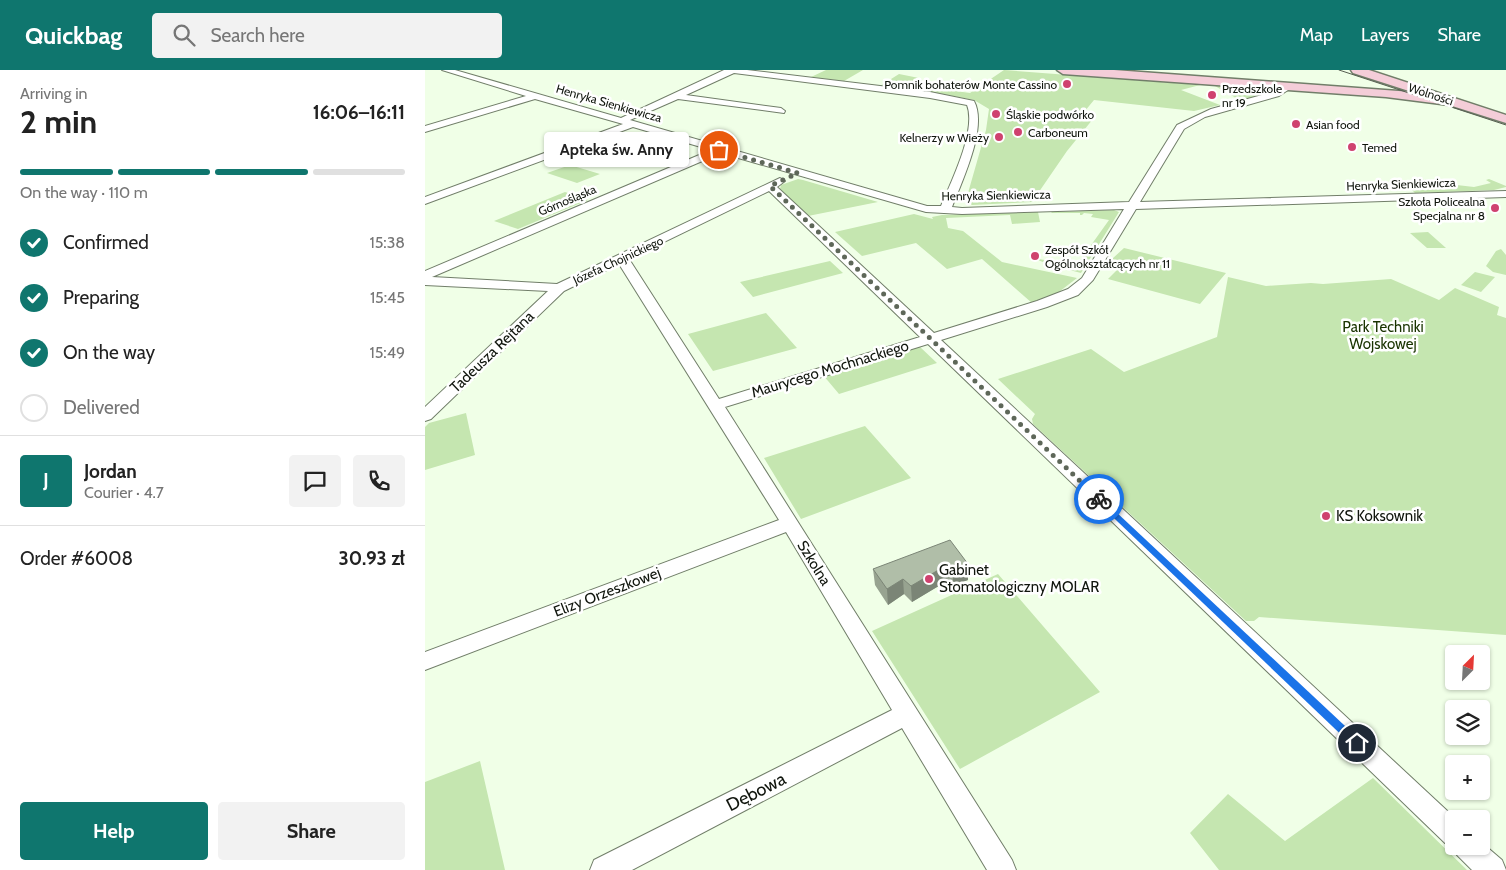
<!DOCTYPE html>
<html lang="en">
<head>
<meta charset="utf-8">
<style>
  body { margin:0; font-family:Cabin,sans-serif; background:#f2f2f2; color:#222; height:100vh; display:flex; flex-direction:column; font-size:19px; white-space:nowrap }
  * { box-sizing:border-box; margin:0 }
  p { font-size:16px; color:#767676 }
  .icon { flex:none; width:28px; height:28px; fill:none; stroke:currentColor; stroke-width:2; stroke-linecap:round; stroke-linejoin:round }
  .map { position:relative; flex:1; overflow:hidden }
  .side { display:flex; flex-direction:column; background:#fff; width:425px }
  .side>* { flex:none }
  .needle { width:32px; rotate:24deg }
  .buttons { position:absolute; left:1020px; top:575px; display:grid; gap:10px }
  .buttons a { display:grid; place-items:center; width:45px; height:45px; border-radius:5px; background:#fff; box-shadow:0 1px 4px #0004; font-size:25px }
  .pin { position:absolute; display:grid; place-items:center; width:42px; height:42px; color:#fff; margin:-21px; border:2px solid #fff; border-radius:50%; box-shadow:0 1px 5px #0007 }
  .courier { position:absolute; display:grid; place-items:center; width:50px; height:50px; margin:-25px; border:4px solid #1a73e8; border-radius:50%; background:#fff; color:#222; box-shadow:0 1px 6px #0007 }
  .bubble { position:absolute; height:35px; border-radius:5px; background:#fff; box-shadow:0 1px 4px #0004; font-size:16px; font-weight:800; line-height:35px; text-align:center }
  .overview em { font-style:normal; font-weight:800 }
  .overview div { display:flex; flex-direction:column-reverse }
  .overview { display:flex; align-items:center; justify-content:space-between; height:85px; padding:0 20px }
  h1 { font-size:32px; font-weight:800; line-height:38px }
  .bar { display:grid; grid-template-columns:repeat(4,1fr); gap:8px 5px; align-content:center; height:60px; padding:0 20px }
  .bar i { height:6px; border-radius:4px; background:#e0e0e0 }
  .bar .selected { background:#0f766e }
  .bar p { grid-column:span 4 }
  .line { display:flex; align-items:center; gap:12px; padding:0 20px; border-top:1px solid #e0e0e0 }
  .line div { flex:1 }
  .round { display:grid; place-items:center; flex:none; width:52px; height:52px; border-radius:5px; background:#f2f2f2 }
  ol { padding:0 20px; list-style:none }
  li { display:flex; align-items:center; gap:15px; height:55px }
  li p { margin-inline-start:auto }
  li .icon { padding:5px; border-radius:50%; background:#0f766e; color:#fff; stroke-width:4 }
  li:last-child { color:#767676 }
  li i { width:28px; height:28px; border:2px solid #e0e0e0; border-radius:50% }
  .primary-button { display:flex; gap:10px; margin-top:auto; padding:10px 20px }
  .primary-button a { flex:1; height:58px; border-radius:5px; background:#0f766e; color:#fff; font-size:20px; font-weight:800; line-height:58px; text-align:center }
  .primary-button a+a { background:#f2f2f2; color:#222 }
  header { display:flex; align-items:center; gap:30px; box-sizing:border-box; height:70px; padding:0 25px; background:#0f766e; color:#fff }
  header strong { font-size:24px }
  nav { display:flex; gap:28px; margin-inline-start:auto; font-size:18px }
  .search { width:350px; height:45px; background:#f2f2f2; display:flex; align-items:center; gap:12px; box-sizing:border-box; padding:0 18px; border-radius:5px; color:#767676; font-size:19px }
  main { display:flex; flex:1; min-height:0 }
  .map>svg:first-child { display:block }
  .green { fill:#c5e6b0 }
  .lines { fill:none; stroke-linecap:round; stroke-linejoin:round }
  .street-casing { stroke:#717e69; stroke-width:2 }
  .secondary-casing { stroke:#717e69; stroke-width:3 }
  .street { fill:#fff; fill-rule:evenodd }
  .secondary { fill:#f4cdd8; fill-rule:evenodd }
  .tram { stroke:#565e51; stroke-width:1 }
  .wall { fill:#97a390 }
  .shaded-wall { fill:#7b8576 }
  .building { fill:#b0bea8; stroke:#7b8576 }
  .route { fill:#1a73e8 }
  .done { stroke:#5e6759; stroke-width:5; stroke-dasharray:0 9 }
  .poi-dot { fill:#cf426f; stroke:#fff; stroke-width:2 }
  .labels { text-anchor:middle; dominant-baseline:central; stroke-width:5; stroke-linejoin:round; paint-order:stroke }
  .far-poi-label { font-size:12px; fill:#10150d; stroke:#fff; text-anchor:start }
  .far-street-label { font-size:12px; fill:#10150d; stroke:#fff }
  .park-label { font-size:15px; fill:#193300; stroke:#fff }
  .street-label { font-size:15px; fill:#10150d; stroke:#fff }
  .poi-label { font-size:15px; fill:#10150d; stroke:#fff; text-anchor:start }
  .near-street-label { font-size:18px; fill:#10150d; stroke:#fff }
</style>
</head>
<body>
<header>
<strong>Quickbag</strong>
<div class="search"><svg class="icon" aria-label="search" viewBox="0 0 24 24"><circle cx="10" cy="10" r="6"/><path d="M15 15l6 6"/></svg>Search here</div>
<nav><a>Map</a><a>Layers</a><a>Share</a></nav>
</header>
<main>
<section class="side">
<div class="overview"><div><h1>2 min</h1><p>Arriving in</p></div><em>16:06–16:11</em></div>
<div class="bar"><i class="selected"></i><i class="selected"></i><i class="selected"></i><i></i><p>On the way · 110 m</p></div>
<ol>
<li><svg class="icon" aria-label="check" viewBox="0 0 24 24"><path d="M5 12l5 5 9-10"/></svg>Confirmed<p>15:38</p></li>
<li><svg class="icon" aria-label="check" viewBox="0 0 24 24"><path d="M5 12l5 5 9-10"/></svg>Preparing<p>15:45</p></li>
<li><svg class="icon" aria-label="check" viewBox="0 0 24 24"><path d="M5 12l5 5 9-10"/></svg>On the way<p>15:49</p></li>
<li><i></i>Delivered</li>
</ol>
<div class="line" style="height:90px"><b class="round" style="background:#0f766e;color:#fff">J</b><div><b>Jordan</b><p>Courier · 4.7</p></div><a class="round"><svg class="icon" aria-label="chat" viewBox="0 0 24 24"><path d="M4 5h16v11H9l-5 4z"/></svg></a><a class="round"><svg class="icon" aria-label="phone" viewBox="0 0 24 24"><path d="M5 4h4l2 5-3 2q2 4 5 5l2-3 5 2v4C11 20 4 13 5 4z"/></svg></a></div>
<div class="line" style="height:65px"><div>Order #6008</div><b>30.93 zł</b></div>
<div class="primary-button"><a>Help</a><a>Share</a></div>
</section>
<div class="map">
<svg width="1081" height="800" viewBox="0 0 1081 800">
  <rect width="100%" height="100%" fill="#f0ffe7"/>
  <path class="green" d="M401,0h37l-19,11 -33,-4z
    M579,0l196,15 -19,5 39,15 -26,6 -100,-11 -14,17 13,2 -26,32 -35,51 -60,3 -6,-5 20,-70 3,-21 -15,-9 -53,-10 6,-3 43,6z
    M474,4l20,4 4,4c-14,9 -27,6 -43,4z
    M790,16l63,4 -35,12z
    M145,95l30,9 -23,9 -30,-10z
    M373,109l5,1 75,22 -70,14 -28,-27 1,-4z
    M995,109l10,1 1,2 43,5 17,-4 -5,-3 3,-1 17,7v1l-12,3 -79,3 -5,-5z
    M140,122l23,8 -70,29 -24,-8z
    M689,140l5,2 -38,61 -27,-7 -22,-8 25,4 -2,4 19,3 35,-49 -18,-3 2,-3 -9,-1 -2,2h-2v-2h-28l-1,-1z
    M613,142l2,10 -28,2 -2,-9 -64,3 2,10 15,3 39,31 75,16 -22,17 -23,8 -50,-44 -35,10 -31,-26 -54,13 -27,-24 79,-18 19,5 -1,-2 10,-2z
    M1003,162l18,16h-19l-17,-15z
    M699,178l102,25 -26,31 -92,-25 16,-16 -12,-4z
    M1076,179l5,6v20l-13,-3 -7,-6 10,-15z
    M405,191l13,12 -90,24 -13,-15z
    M1050,202l20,5 -14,15 -20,-7z
    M803,207l38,9 45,-3 12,1 68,-5 48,21 16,-12 44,19 -2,8 9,3v317l-247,-18 -5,4h-8l-213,-197 -1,-5 3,-5 -37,-35 93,-30 33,23 93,-35z
    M341,243l31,35 -84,23 -25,-37z
    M494,276l18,17 -98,31 -16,-19z
    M41,343l9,42 -50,15v-43l4,-4z
    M440,356l46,52 -110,41 -37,-61z
    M573,504l102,118 -140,77 -88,-138z
    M55,691l25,109h-80v-88z
    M948,708l94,92h-248l-29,-37 38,-39 57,47z"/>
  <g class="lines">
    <defs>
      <path id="street" d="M17,0h13l166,48 103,-48h23l183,22 44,9c14,26 -12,80 -22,106l10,1 167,-6 48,-77 34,-16 62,-17 12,-8 4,2 -1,4 -9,6 -74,21 -21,12 -44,73 366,-11v6l-370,12 -43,71 -15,15 -31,12 -106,33 515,479h-2v27h27v-4l21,18 4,10h-34l-15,-15 -4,-9 -8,-3 -517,-499 -203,63 287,453 4,10h-29l-85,-142 -270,142h-42l4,-10 298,-150 -106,-178 -361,138v-18l354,-132 -160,-256 -55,27 -133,128 -6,2v-14l123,-116 -123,-6v-14l286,-121 -78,-23 -208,77v-7l198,-73 -88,-25 -110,33v-6l101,-30zM309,3l196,25 37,7c10,25 -16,77 -26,101h-14l-297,-86 48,-21 106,14 1,-2 -4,-3 -95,-13zM296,83l205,59 36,2 162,-5 -42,69 -14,11 -31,12 -103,32 -157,-146 8,-6 -5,-3 -223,106 -125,-7zM344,121l151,146 -201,62 -90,-140z"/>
      <path id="secondary" d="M632,0h57l298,22 -59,-19 -2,-3h18l137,45v8l-57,-18 -63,-8 -323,-23z"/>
    </defs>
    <use href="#street" class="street-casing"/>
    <use href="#secondary" class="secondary-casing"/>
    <use href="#street" class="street"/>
    <use href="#secondary" class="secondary"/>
    <path class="tram" d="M914,0l167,55"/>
  </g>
  <path class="wall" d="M543,494v16l-15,5 -6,-4 -35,21 -8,-8 -16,11 -13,-20 -2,-16z"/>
  <path class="shaded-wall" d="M543,494v16l-15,5v-15z
    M522,495v16l-35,21 -1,-16z
    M478,509l1,15 -16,11 -1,-16z"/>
  <path class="building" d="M525,470l18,24 -15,6 -6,-5 -36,21 -8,-7 -16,10 -14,-20z"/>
  <path class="route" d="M674,426l261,244 2,3 -2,3h-7l-257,-245v-4z"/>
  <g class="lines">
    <path class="done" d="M294,80l79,23 -28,13 329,313"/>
  </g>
  <g class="poi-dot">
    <circle cx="642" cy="14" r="5"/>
    <circle cx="787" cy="25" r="5"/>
    <circle cx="571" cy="44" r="5"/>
    <circle cx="871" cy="54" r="5"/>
    <circle cx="593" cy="62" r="5"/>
    <circle cx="574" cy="67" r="5"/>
    <circle cx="927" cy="77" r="5"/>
    <circle cx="1070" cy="138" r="5"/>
    <circle cx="610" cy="186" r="5"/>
    <circle cx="901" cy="446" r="5"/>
    <circle cx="504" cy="509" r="5"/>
  </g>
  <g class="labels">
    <g class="far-poi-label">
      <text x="632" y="14" text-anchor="end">Pomnik bohaterów Monte Cassino</text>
      <text x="797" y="18">Przedszkole<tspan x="797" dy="14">nr 19</tspan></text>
      <text x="581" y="44">Śląskie podwórko</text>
      <text x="881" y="54">Asian food</text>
      <text x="603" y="62">Carboneum</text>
      <text x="564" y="67" text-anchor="end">Kelnerzy w Wieży</text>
      <text x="937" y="77">Temed</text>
      <text x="1060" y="131" text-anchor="end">Szkoła Policealna<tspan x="1060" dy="14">Specjalna nr 8</tspan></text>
      <text x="620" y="179">Zespół Szkół<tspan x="620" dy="14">Ogólnokształcących nr 11</tspan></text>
    </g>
    <g class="far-street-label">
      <text transform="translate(1006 24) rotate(18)">Wolności</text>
      <text transform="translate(184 33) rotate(16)">Henryka Sienkiewicza</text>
      <text transform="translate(976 114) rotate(-2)">Henryka Sienkiewicza</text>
      <text transform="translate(571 125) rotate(-1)">Henryka Sienkiewicza</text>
      <text transform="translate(142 130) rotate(-23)">Górnośląska</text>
      <text transform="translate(193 190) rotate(-25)">Józefa Chojnickiego</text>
    </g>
    <g class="park-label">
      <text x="958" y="257">Park Techniki<tspan x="958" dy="17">Wojskowej</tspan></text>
    </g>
    <g class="street-label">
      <text transform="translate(67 282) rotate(-44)">Tadeusza Rejtana</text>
      <text transform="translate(405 299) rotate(-17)">Maurycego Mochnackiego</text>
      <text transform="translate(389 493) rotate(58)">Szkolna</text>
      <text transform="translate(182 522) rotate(-21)">Elizy Orzeszkowej</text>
    </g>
    <g class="poi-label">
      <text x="911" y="446">KS Koksownik</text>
      <text x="514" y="500">Gabinet<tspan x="514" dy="17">Stomatologiczny MOLAR</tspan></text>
    </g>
    <g class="near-street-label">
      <text transform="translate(331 722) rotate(-27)">Dębowa</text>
    </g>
  </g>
</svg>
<div class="buttons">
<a><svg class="needle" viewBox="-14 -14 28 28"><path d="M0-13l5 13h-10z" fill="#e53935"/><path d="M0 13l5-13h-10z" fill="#767676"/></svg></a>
<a><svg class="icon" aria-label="layers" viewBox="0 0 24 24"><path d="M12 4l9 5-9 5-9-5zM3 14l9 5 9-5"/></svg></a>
<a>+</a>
<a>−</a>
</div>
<div class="pin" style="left:294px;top:80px;background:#ea580c"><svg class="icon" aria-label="bag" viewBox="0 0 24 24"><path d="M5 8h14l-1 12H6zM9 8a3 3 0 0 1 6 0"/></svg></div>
<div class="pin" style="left:932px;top:673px;background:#1f2937"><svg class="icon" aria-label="home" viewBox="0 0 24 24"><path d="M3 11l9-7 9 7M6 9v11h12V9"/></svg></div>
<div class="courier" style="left:674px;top:429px"><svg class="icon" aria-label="bike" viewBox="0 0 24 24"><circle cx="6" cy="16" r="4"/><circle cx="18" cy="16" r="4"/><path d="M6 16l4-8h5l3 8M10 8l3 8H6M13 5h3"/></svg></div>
<div class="bubble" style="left:119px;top:62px;width:145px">Apteka św. Anny</div>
</div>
</main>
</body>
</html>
